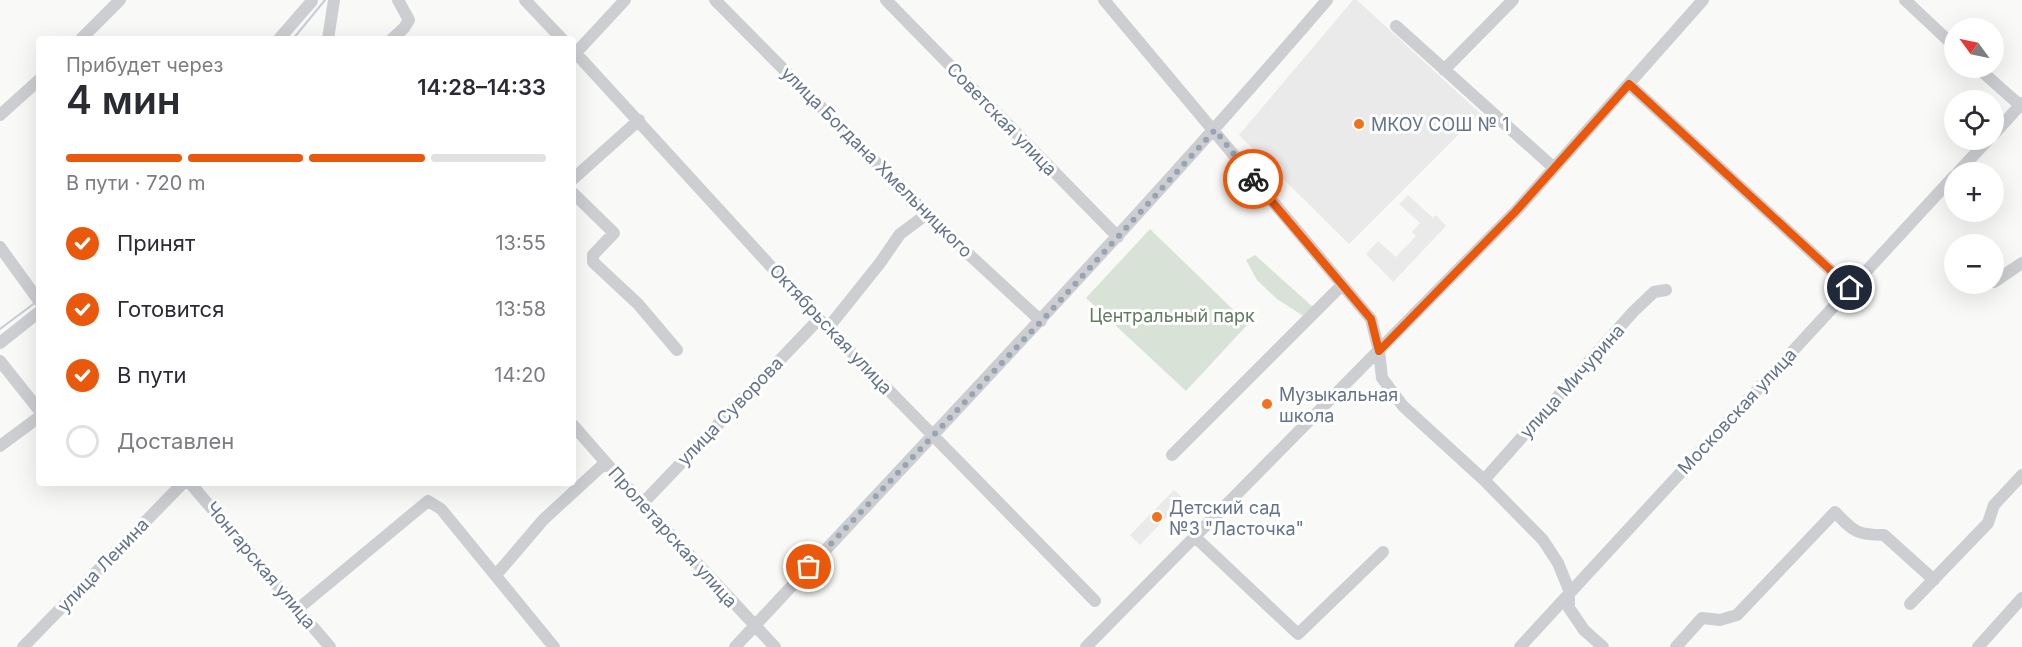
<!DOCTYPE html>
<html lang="ru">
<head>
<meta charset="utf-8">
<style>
  body { margin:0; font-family:Inter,sans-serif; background:#f2f2f3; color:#2b2b33; height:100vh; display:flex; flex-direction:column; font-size:22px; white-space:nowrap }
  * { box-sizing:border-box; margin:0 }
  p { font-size:20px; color:#7c7c81 }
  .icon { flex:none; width:33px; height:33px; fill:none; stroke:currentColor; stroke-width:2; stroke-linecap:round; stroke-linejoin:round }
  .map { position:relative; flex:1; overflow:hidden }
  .sheet { position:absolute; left:36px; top:36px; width:540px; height:450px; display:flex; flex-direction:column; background:#fff; border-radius:6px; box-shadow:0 6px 24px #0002 }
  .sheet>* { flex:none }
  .needle { width:39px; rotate:303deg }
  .tools { position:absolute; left:1944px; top:18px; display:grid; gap:12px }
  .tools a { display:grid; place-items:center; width:60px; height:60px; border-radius:50%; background:#fff; box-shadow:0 6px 24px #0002; font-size:30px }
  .pin { position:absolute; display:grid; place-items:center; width:51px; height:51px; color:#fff; margin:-26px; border:3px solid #fff; border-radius:50%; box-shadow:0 2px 6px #0007 }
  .courier { position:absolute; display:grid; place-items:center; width:60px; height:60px; margin:-30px; border:4px solid #ea580c; border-radius:50%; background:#fff; color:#222; box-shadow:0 2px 8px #0007 }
  .overview em { font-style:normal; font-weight:600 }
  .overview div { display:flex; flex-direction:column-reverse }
  .overview { display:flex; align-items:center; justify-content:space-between; height:102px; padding:0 30px }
  h1 { font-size:39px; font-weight:600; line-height:45px }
  .bar { display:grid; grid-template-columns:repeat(4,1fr); gap:9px 6px; align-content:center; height:72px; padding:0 30px }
  .bar i { height:8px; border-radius:4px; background:#e1e1e2 }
  .bar .active { background:#ea580c }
  .bar p { grid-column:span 4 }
  ol { padding:0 30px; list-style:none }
  li { display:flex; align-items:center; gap:18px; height:66px }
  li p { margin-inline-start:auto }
  li .icon { padding:6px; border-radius:50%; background:#ea580c; color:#fff; stroke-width:4 }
  li:last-child { color:#7c7c81 }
  li i { width:33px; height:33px; border:3px solid #e1e1e2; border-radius:50% }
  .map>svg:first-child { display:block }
  .built { fill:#eaeaea }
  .green { fill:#d9e2d7 }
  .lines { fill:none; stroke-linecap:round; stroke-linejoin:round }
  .stream { stroke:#c5ced5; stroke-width:2 }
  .minor { stroke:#ccced2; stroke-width:12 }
  .done { stroke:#99a3b1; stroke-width:6; stroke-dasharray:0 10.8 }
  .route { stroke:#ea580c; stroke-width:8 }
  .poi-dot { fill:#f4711c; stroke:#fff; stroke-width:2 }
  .labels { text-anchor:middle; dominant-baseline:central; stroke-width:6; stroke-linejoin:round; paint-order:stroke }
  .street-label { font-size:18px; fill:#65748b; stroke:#fff }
  .poi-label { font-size:18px; fill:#65748b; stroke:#fff; text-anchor:start }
  .park-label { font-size:18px; fill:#627b61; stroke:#fff }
</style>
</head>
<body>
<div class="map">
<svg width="2022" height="647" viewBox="0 0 2022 647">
  <rect width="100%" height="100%" fill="#f9f9f7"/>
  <path class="built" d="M1353,0h4l123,113 -131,131 -110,-109z
    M1408,195l25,23 3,-3 10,11 -53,56 -27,-28 12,-13 18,16 20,-21 -4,-4 8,-9 -21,-19z
    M1174,490l10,9 -44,46 -10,-10z"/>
  <path class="green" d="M1150,229l98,95 -62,67 -100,-93z
    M1255,255l59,53 -9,9 -28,-18 -20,-19 -11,-20z"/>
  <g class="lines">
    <path class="stream" d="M293,39l32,-39
      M0,329l36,-27"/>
    <path class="minor" d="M525,0l37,39
      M715,0l234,236 92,85
      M886,0l232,237
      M1104,0l267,319 8,32 3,27 21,28 81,74 59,60 15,23 11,27v18l15,22 19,17
      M1905,0l49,46
      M1396,26l158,142
      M81,39l39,-39
      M279,39l33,-38
      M328,39l6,-39
      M392,39l12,-11 5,-8 -11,-20
      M573,50l246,269 276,282
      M573,56l52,-56
      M1978,68l44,39
      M1444,70l69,-70
      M1629,84l221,204
      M0,115l39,-35
      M1994,134l28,-31
      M1958,172l30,-32
      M573,179l66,-59
      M573,193l41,40 -21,22v7l45,42 39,46
      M0,247l39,54
      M1994,282l28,-19
      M828,328l52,-65 20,-29 27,-20
      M0,343l39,-31
      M0,361l39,49
      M573,425l69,79 133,143
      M0,446l39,-29
      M1172,455l170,-170
      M1484,480l149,-168 21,-20 12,-2
      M190,483l140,164
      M642,504l177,-185
      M1195,537l103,97 85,-82
      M496,575l47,-55 62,-57
      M1910,604l78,-81 6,-18 28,-30
      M299,608l129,-107 13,8 113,138
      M23,647l160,-164
      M735,647c199,-214 401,-425 592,-647
      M1086,647l429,-435 188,-212
      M1520,647l434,-471
      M1676,647l26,-29 18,2 17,-5 98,-103c19,20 22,23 49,23l50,45
      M1978,647l44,-49"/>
  </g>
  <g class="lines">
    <path class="done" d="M809,567l240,-254 166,-183 38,49"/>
    <path class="route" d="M1253,179l118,140 8,32 136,-139 114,-128 221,204"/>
  </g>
  <g class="poi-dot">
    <circle cx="1359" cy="124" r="6"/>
    <circle cx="1267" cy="404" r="6"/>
    <circle cx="1157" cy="517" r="6"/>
  </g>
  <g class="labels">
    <g class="street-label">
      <text transform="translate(1002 119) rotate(46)">Советская улица</text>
      <text transform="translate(877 162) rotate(45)">улица Богдана Хмельницкого</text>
      <text transform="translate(831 329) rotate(47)">Октябрьская улица</text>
      <text transform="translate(1572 381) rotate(-48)">улица Мичурина</text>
      <text transform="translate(730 411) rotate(-46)">улица Суворова</text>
      <text transform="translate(1737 411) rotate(-47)">Московская улица</text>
      <text transform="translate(673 537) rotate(48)">Пролетарская улица</text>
      <text transform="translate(103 565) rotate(-46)">улица Ленина</text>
      <text transform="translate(261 565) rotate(50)">Чонгарская улица</text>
    </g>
    <g class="poi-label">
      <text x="1371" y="124">МКОУ СОШ № 1</text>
      <text x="1279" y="394">Музыкальная<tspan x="1279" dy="21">школа</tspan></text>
      <text x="1169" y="507">Детский сад<tspan x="1169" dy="21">№3 "Ласточка"</tspan></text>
    </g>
    <g class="park-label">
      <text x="1172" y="315">Центральный парк</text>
    </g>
  </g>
</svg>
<div class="tools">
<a><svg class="needle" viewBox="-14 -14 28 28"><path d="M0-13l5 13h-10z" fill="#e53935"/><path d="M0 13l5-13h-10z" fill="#7c7c81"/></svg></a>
<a><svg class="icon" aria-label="locate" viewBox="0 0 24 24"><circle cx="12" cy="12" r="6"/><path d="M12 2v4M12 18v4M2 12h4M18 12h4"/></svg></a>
<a>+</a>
<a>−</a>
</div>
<div class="pin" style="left:809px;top:567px;background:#ea580c"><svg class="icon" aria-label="bag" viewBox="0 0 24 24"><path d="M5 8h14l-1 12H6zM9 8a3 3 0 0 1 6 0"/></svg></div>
<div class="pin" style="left:1850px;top:288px;background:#1f2937"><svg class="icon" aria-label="home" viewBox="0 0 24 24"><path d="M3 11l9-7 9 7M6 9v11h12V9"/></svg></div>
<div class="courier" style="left:1253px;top:179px"><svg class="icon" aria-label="bike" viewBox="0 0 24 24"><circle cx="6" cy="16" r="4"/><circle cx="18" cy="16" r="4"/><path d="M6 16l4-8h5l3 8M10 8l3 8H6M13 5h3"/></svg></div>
<section class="sheet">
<div class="overview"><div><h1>4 мин</h1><p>Прибудет через</p></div><em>14:28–14:33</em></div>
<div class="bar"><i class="active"></i><i class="active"></i><i class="active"></i><i></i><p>В пути · 720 m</p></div>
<ol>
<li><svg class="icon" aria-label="check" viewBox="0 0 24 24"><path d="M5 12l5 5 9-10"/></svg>Принят<p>13:55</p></li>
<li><svg class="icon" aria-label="check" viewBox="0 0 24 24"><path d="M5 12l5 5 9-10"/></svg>Готовится<p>13:58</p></li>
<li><svg class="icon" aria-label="check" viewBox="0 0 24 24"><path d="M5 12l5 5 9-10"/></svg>В пути<p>14:20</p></li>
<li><i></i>Доставлен</li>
</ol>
</section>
</div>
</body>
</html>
